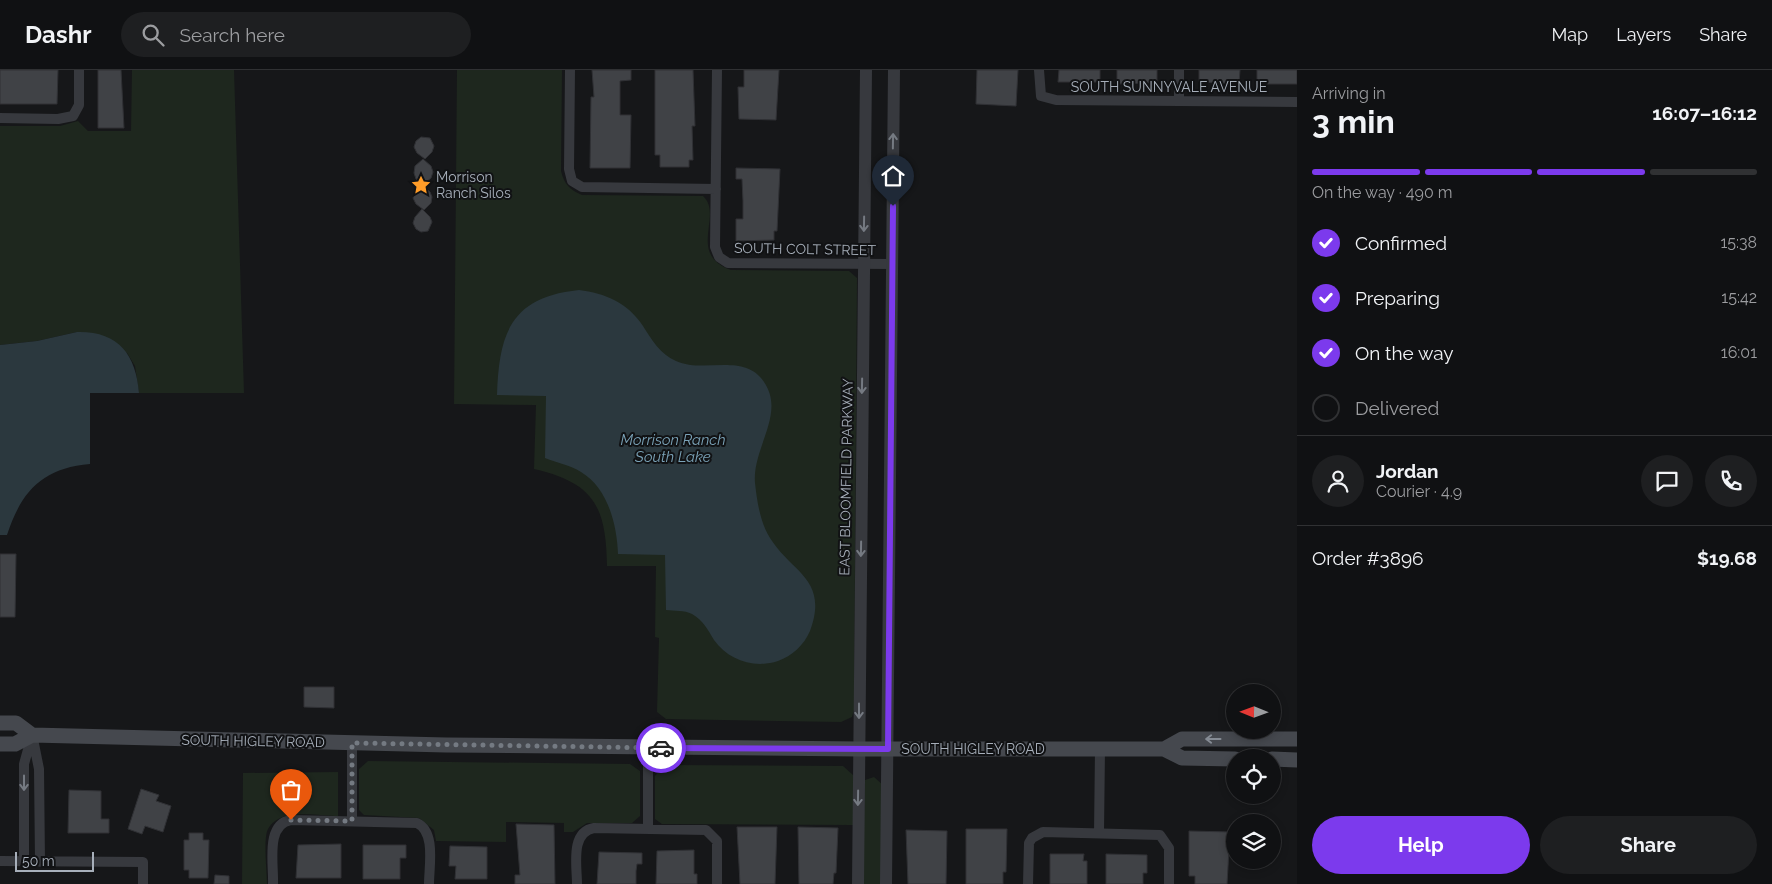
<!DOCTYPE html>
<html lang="en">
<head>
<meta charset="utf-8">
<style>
  body { margin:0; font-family:Raleway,sans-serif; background:#1e1f21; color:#f1f3f6; height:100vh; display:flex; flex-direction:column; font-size:19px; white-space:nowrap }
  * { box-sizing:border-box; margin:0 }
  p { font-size:16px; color:#9c9da0 }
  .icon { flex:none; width:28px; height:28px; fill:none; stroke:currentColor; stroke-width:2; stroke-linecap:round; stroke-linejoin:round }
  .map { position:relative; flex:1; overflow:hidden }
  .sheet { display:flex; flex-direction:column; background:#101113; width:475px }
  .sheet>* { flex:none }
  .needle { width:32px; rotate:271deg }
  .tools { position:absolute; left:1226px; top:614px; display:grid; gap:10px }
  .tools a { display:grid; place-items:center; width:55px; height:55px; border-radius:50%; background:#101113; box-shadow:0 2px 8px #0003,0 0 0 1px #303133; font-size:25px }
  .scale { position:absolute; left:15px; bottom:12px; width:79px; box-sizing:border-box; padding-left:5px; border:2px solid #a7afba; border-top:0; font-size:14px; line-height:18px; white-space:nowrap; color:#a7afba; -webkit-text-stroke:4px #111214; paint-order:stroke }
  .pin { position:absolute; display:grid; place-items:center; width:42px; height:42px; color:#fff; margin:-51px -21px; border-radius:50% 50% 50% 0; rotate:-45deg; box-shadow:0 0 5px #0007 }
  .pin .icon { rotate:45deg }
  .courier { position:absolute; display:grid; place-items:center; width:50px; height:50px; margin:-25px; border:4px solid #7c3aed; border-radius:50%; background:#fff; color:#222; box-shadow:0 1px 6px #0007 }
  .headline em { font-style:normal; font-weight:700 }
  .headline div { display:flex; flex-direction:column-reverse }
  .headline { display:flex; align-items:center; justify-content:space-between; height:85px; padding:0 15px }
  h1 { font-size:32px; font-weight:700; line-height:38px }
  .bar { display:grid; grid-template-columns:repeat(4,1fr); gap:8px 5px; align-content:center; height:60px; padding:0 15px }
  .bar i { height:6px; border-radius:4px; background:#303133 }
  .bar .on { background:#7c3aed }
  .bar p { grid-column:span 4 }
  .line { display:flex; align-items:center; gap:12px; padding:0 15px; border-top:1px solid #303133 }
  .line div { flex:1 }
  .round { display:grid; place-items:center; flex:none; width:52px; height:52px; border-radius:26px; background:#1e1f21 }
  ol { padding:0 15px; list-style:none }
  li { display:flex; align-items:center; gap:15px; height:55px }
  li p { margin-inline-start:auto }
  li .icon { padding:5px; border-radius:50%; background:#7c3aed; color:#fff; stroke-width:4 }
  li:last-child { color:#9c9da0 }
  li i { width:28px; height:28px; border:2px solid #303133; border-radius:50% }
  .cta { display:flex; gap:10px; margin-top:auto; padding:10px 15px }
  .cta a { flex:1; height:58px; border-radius:30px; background:#7c3aed; color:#fff; font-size:20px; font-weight:700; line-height:58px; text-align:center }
  .cta a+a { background:#1e1f21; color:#f1f3f6 }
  header { display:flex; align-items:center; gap:30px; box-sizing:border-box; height:70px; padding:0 25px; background:#101113; border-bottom:1px solid #303133 }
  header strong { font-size:24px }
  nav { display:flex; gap:28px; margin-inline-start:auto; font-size:18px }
  .search { width:350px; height:45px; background:#1e1f21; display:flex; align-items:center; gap:12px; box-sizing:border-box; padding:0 18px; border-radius:28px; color:#9c9da0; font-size:19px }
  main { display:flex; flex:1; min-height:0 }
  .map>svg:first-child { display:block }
  .green { fill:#1e271e }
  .water { fill:#2b383e }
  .building { fill:#404246; stroke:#303135 }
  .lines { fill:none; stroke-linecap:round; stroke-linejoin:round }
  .minor { stroke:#37393e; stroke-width:10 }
  .tertiary { stroke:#37393e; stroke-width:12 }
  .secondary { stroke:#45484e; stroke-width:15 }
  .oneway { stroke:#757a82 }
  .oneway2 { stroke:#858b94 }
  .done { stroke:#747a82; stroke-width:5; stroke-dasharray:0 9 }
  .route { stroke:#7c3aed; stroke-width:6 }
  .labels { text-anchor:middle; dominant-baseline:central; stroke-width:4; stroke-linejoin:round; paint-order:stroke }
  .street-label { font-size:14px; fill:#a7afba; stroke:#111214 }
  .poi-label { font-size:14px; fill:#a7afba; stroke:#111214; text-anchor:start }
  .water-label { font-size:15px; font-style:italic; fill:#7ba3b8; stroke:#111214 }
</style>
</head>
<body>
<header>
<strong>Dashr</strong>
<div class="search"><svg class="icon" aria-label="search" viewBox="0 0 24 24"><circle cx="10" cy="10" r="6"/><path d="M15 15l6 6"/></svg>Search here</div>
<nav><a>Map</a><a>Layers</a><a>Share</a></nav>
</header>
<main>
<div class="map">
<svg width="1297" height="814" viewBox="0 0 1297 814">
  <rect width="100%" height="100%" fill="#161719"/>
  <path class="green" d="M132,0h102l10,323h-105l-4,-27 -8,-13 -50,-21 -40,9 -37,4v-219h60l18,-5 10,10h43z
    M457,0h105l-1,101c3,13 9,19 21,24l121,1c21,19 -17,58 28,74l118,1 8,7 -3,432 -2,7 -11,5 -175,-3 -9,-7 2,-74 -4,-1 1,-71h-49c-1,-60 -13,-83 -73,-97l2,-64 -82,-1z
    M368,691l262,3 10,7v45l-8,7h-45l-14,9h-9v-9l-58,-1v20l-70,-1 -2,-11 -15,-12 -55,-3 -5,-5v-41z
    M664,695l179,1 10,9v50l-191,-1 -7,-5v-43z
    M338,702v44c-20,0 -58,-9 -70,13 -5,9 -1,43 -1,55h-25l1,-111z
    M874,707l9,8 -1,99h-20l3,-104z"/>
  <path class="water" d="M579,220c26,3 49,13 64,36 8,13 18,29 33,35 28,13 68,-9 88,21 22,32 -12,66 -9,101 2,18 5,39 15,55 22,35 59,41 40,93 -6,14 -18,25 -32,30 -24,8 -50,-1 -64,-21 -6,-10 -11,-20 -22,-26 -8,-4 -17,-3 -26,-4l-1,-55 -47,-1c-1,-29 -10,-66 -37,-82 -11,-7 -24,-9 -36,-14l1,-62 -49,-1c2,-62 14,-98 82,-105z
    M77,262c41,-1 59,22 62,61h-49v71c-48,4 -69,28 -83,71h-7v-190l37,-4z"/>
  <path class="building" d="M0,0h58l-1,34h-57z
    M98,0h23l3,58h-26z
    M592,0h39v10l-11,1v34h11l-1,53h-40l1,-71h3z
    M655,0h38l2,56h-3l1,34h-4v7h-29v-12h-5z
    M744,0h35l-3,50 -37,-1 -1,-32h6z
    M977,0h41l-2,36 -40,-2z
    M1059,0h41v12h-42z
    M1117,0h40v13l-40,1z
    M1199,0h41l-1,14 -40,-2z
    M1257,0h40v14h-40z
    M421,67l9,1 4,8 -2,6 -7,7 -8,-6 -3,-6 2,-6z
    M423,89l8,7 2,6 -2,6 -7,6 -8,-5 -2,-6 1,-7z
    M736,98l44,1 -3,62h-3v9l-38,1v-22h7v-18l-1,-22h-6z
    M422,114l8,8 2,5 -1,6 -7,7 -8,-6 -3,-6 2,-6z
    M422,139l8,8 2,5 -4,9 -7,1 -5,-3 -3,-6 2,-6z
    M0,484h16l-1,63h-15z
    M304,617h30v21l-30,-1z
    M141,719l18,6 -3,6 15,5 -8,26 -18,-6 -3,8 -14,-5z
    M69,720l32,1v28h8v14h-41z
    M516,754l38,1 1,59h-40v-9h5z
    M737,757h40l-2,57h-35z
    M798,757l40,1 -2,45h-2l-1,11h-34z
    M966,759h41l-1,43h-3v12h-37z
    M906,760l41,1 -1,53h-38z
    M1189,761l41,1 -3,52h-32v-8h-6z
    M189,763h14v7h6l-1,38h-19v-8h-5v-30h5z
    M341,774v34h-45l2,-33z
    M363,775h43v13h-6v21h-37z
    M450,776l37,1v32h-32l1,-13h-7z
    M694,780v24h3v10h-41l1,-33z
    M599,782l43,1v11h-5l-1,7v13h-39z
    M1050,784h34l-1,7h4v23h-37z
    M1106,784l41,1v18h-4v11h-37z
    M215,805l14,1v8h-15z"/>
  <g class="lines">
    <path class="minor" d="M570,0l-1,99 3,12 10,6 134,2
      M717,0l-2,177 4,10 9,6 164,1
      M1039,0l2,26 15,4 241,2
      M1179,0v31
      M0,48l58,1 15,-3 6,-11v-35
      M33,669l6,30 1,93
      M352,751v-78
      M648,758v-80
      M1099,763l1,-84
      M0,791l143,1v22
      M24,791v-97l8,-29
      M273,814c1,-19 -8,-60 18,-64l126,3c19,9 12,43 12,61
      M577,814c0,-18 -7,-52 17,-56l112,2 11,11v43
      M1028,814l1,-41 3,-5 11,-6 117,3 9,13v36"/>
    <path class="tertiary" d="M858,814l8,-814
      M886,814l8,-814"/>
    <path class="secondary" d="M0,653h16l16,12
      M0,674h15l17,-9 414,10 413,4h305l18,9 53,1
      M1164,679l18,-10h115
      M1272,689l25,1"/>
  </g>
  <defs><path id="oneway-shaft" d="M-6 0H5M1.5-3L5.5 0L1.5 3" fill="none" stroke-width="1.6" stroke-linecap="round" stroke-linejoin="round" transform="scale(1.25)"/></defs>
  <g class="oneway">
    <use href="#oneway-shaft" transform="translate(893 71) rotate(-89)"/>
    <use href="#oneway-shaft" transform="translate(864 154) rotate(91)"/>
    <use href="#oneway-shaft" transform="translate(862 316) rotate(91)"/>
    <use href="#oneway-shaft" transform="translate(861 479) rotate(91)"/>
    <use href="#oneway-shaft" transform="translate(859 641) rotate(90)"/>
    <use href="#oneway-shaft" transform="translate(24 713) rotate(90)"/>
    <use href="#oneway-shaft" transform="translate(858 728) rotate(91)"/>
  </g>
  <use class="oneway2" href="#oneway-shaft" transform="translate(1213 669) rotate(-180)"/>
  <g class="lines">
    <path class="done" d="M291,750l61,1v-78l309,5"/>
    <path class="route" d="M661,678l227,1 5,-543"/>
  </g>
  <defs>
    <symbol id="sight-bare" viewBox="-9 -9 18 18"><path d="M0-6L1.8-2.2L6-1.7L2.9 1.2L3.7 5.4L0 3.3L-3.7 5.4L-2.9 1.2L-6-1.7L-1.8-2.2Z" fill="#ff9c28" stroke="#111214" stroke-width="2.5" paint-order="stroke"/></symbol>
  </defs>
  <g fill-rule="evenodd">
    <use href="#sight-bare" x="407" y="101" width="28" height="28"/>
  </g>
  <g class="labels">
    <g class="street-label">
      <text x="1169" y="17">SOUTH SUNNYVALE AVENUE</text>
      <text transform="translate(805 179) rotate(1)">SOUTH COLT STREET</text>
      <text transform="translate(846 407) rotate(-89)">EAST BLOOMFIELD PARKWAY</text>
      <text transform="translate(253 671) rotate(1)">SOUTH HIGLEY ROAD</text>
      <text x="973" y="679">SOUTH HIGLEY ROAD</text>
    </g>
    <g class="poi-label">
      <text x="436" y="107">Morrison<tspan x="436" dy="16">Ranch Silos</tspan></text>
    </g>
    <g class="water-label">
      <text x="673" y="370">Morrison Ranch<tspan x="673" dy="17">South Lake</tspan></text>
    </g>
  </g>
</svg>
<div class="tools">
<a><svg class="needle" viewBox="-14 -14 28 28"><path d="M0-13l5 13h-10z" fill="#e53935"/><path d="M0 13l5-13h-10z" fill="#9c9da0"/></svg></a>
<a><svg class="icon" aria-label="locate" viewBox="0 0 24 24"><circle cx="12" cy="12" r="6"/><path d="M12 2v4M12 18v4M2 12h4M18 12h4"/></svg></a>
<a><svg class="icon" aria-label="layers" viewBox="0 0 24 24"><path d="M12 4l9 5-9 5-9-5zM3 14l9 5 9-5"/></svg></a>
</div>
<div class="scale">50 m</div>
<div class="pin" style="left:291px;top:750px;background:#ea580c"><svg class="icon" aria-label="bag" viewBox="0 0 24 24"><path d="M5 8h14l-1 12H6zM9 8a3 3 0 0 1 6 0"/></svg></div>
<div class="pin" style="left:893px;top:136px;background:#1f2937"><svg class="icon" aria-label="home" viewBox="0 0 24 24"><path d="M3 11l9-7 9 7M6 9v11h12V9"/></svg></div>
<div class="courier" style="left:661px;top:678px"><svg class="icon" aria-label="car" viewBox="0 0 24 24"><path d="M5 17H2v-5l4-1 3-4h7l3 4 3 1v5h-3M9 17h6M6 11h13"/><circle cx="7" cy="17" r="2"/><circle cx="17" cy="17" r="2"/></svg></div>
</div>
<section class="sheet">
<div class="headline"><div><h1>3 min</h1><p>Arriving in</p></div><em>16:07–16:12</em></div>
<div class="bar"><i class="on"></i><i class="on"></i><i class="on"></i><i></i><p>On the way · 490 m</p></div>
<ol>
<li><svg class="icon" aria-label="check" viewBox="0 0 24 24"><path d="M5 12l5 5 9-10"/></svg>Confirmed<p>15:38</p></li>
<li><svg class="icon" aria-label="check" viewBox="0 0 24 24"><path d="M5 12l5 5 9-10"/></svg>Preparing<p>15:42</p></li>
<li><svg class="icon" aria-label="check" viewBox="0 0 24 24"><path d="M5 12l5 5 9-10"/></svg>On the way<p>16:01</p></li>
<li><i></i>Delivered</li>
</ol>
<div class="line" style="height:90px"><a class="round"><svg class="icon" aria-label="person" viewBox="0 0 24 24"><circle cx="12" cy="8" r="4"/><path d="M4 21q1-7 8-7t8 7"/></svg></a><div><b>Jordan</b><p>Courier · 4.9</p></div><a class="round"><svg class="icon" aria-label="chat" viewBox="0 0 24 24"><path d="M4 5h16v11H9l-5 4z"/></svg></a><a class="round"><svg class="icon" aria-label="phone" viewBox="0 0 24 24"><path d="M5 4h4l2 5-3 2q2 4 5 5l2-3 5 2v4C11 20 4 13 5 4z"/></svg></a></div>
<div class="line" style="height:65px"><div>Order #3896</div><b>$19.68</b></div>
<div class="cta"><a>Help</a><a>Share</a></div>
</section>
</main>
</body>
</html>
